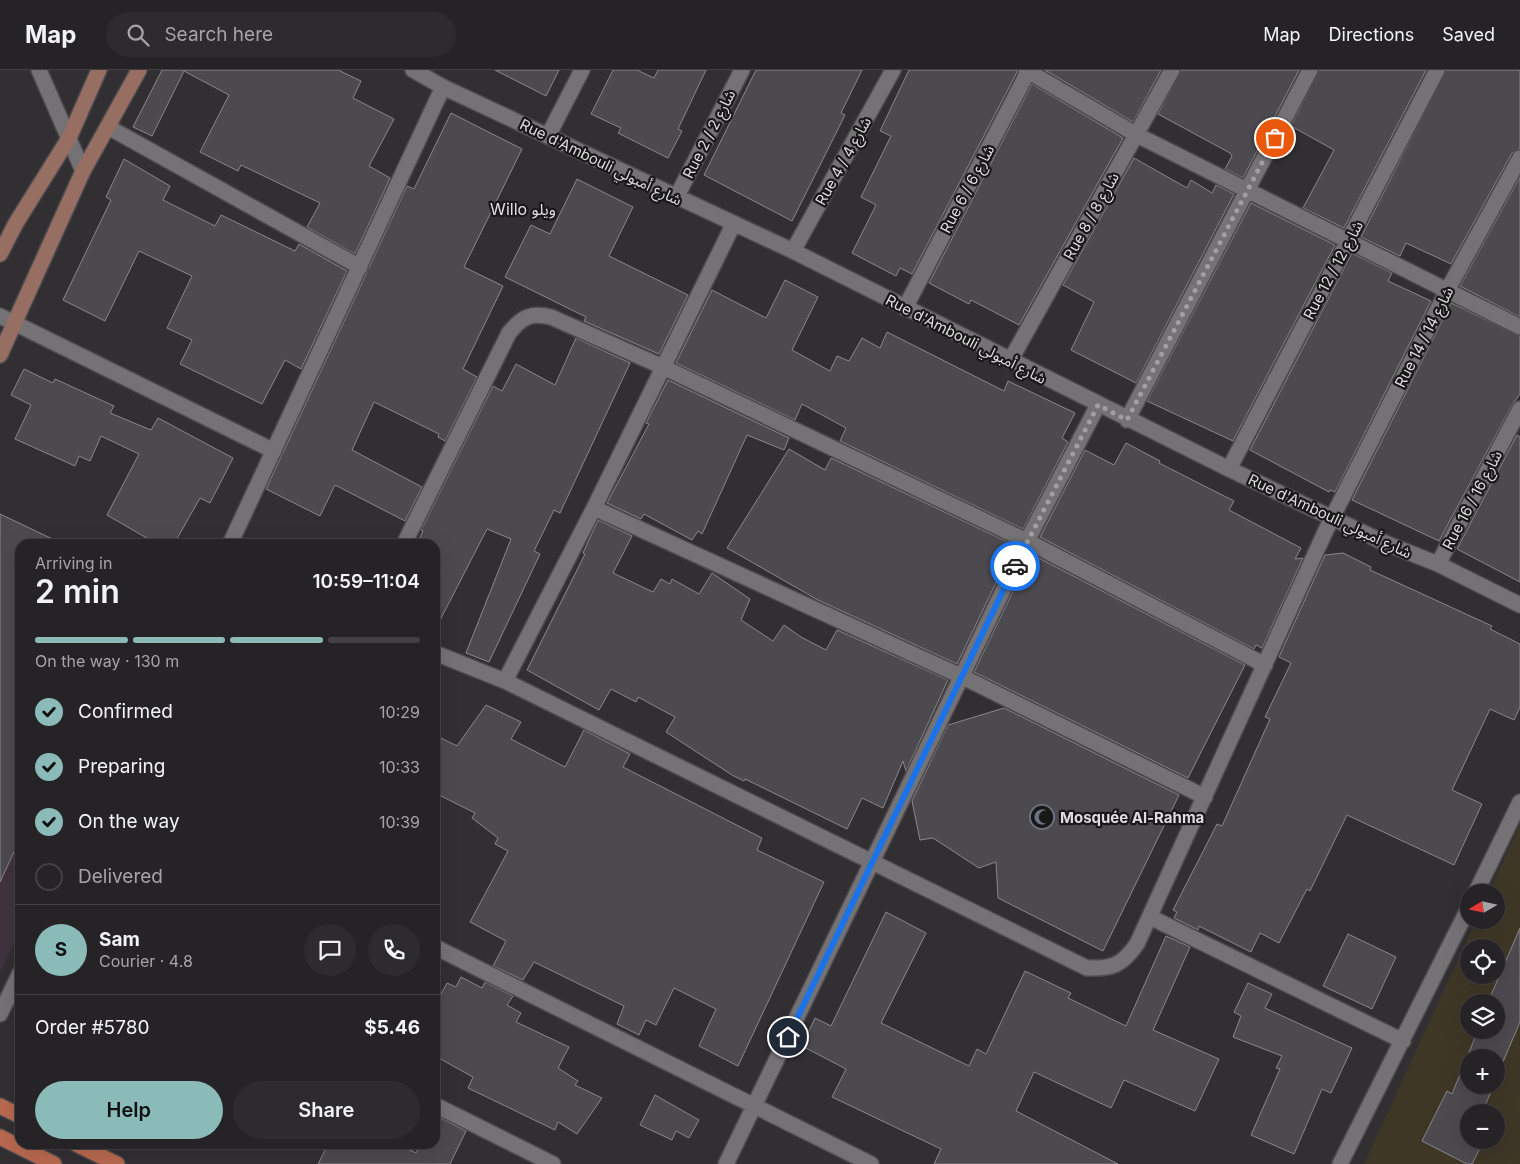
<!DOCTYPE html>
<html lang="en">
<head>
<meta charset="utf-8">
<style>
  body { margin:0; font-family:Inter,"Noto Sans Arabic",sans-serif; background:#2e2b2e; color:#f1f3f6; height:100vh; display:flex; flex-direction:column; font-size:19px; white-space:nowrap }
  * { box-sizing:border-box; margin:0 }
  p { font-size:16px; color:#a4a4a7 }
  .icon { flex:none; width:28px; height:28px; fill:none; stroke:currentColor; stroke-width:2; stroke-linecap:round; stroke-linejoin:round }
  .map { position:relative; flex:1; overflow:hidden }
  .panel { position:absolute; left:15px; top:469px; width:425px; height:610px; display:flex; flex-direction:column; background:#262326; border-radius:15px; box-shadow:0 5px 20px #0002,0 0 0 1px #424043 }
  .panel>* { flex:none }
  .needle { width:32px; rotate:261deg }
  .tools { position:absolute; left:1460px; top:814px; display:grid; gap:10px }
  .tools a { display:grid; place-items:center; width:45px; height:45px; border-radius:50%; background:#262326; box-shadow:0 5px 20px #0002,0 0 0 1px #424043; font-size:25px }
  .pin { position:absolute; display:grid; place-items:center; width:42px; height:42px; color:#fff; margin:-21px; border:2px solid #fff; border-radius:50%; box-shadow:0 1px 5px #0007 }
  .courier { position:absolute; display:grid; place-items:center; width:50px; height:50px; margin:-25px; border:4px solid #1a73e8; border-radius:50%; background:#fff; color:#222; box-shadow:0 1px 6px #0007 }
  .summary em { font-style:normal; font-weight:600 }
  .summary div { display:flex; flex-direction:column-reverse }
  .summary { display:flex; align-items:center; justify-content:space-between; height:85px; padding:0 20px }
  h1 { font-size:32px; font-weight:600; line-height:38px }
  .bar { display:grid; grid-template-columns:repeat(4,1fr); gap:8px 5px; align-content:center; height:60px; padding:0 20px }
  .bar i { height:6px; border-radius:4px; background:#424043 }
  .bar .on { background:#8bbbb9 }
  .bar p { grid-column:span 4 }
  .line { display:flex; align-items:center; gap:12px; padding:0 20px; border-top:1px solid #424043 }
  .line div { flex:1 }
  .round { display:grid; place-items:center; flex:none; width:52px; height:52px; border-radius:26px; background:#2e2b2e }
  ol { padding:0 20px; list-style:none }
  li { display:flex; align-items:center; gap:15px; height:55px }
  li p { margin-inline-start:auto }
  li .icon { padding:5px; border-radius:50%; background:#8bbbb9; color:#111; stroke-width:4 }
  li:last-child { color:#a4a4a7 }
  li i { width:28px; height:28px; border:2px solid #424043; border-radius:50% }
  .primary-button { display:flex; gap:10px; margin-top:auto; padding:10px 20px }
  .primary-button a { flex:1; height:58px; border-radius:30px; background:#8bbbb9; color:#111; font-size:20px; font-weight:600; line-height:58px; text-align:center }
  .primary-button a+a { background:#2e2b2e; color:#f1f3f6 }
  header { display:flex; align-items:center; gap:30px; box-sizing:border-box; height:70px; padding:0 25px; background:#262326; border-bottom:1px solid #424043 }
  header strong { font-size:24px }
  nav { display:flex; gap:28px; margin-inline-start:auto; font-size:18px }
  .search { width:350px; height:45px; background:#2e2b2e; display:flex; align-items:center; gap:12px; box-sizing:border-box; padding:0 18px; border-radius:28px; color:#a4a4a7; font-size:19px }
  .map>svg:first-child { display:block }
  .education { fill:#3f3726; fill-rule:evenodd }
  .medical { fill:#41323f }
  .building { fill:#4c4a4f; stroke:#8a878c }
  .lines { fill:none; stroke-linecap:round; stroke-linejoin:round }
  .street-casing { stroke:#4d4a4e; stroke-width:18 }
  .secondary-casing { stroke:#4d4a4e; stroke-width:18 }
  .primary-casing { stroke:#4d4a4e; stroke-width:18 }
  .street { stroke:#757276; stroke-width:15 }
  .secondary { stroke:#976e62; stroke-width:15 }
  .primary { stroke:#b9694f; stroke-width:15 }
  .done { stroke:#a29fa2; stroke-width:5; stroke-dasharray:0 9 }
  .route { stroke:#1a73e8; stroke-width:6 }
  .labels { text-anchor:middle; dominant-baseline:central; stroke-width:4.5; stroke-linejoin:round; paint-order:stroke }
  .street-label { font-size:15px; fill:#dedcde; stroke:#191819 }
  .poi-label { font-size:15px; font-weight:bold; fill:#dedcde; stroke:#191819; text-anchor:start }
  .neighbourhood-label { font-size:16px; fill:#e2dee3; stroke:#191819 }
</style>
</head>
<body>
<header>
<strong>Map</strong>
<div class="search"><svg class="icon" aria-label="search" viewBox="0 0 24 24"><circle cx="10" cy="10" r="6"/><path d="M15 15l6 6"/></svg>Search here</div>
<nav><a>Map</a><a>Directions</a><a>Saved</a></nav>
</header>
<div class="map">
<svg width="1520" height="1094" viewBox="0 0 1520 1094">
  <rect width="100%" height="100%" fill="#322f33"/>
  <path class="education" d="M1520,755v339h-156l112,-244h20v-28h-7zM1469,878h27v27h-27zM1469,932h27v28h-27zM1469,988h27v27h-27zM1469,1042h27v28h-27z"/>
  <path class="medical" d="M0,548l20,10v304l-20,40z"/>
  <path class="building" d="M162,0h176l23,11 -8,17 41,21 -25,47 21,12 -35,76 -48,-27 13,-24 -79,-38 -3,6 -38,-19 29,-57 -45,-24 -32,65 -19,-9z
    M495,0h64l-13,26z
    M613,0h24l17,8 4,-8h48l-28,59 4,2 -14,27 -50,-25 3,-5 -30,-14z
    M756,0h106l-21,43 4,2 -53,106 -88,-46z
    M909,0h108v2l-105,202 -12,-6 -4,8 -44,-23 24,-48 -15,-8 30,-61 -11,-5z
    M1045,0h116l-28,52z
    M1181,0h118l-56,108 -18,-9 7,-13 -2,-3 -72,-39z
    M1319,0h107l-82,158 -41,-20 31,-58 -43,-24z
    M1446,0h74v79l-8,4 -61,111 -45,-21 -6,13 -39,-19z
    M1032,14l91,54 -104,187 -48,-25 -2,4 -40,-21z
    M451,43l71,36 -58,118 39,19 -40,83 14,8 -32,64 -7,-4 1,-3 -65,-32 -22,48 70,37 -17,34 -70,-36 -15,31 -54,-27 141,-303 7,3z
    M1134,88l53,30 4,-8 21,13 4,-8 18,9 -98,189 -65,-33 23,-48 -31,-17z
    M124,89l46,27 -7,14 52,26 6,-11 74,36 4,-7 48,27 -46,98 -16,-9 -23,44 -82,-40 12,-24 -25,-12 25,-52 -53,-25 -34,70 -42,-21 48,-100 -5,-3z
    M1520,107v140l-60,-31z
    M577,109l56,28 -24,49 79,39 -29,59 -75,-33 2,-4 -81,-40 26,-52 19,9z
    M1251,133l84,42 -102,196 -86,-40z
    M1352,183l40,20 -4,8 43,20 -96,191 -5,-2 -1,2 -79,-42z
    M785,210l33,17 -26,53 38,21 7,-15 12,5 13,-23 18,10 7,-16 117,59 4,-10 67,32 -13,25 6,4 -45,87 -183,-88 6,-13 -44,-24 -7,16 -119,-57 36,-73 54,28z
    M1451,233l69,33v58l-8,11 -73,136 -87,-41z
    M576,268l54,25 -70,150 -6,-3 -20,41 6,3 -51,108 -23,-9 45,-114 -24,-10 -52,101v-86h-18l6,-13 -2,-1 72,-144 9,5 14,-27 39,21z
    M24,299l29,14 2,-4 59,27 -4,7 41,17 7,-12 75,40 -23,45 -10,-5 -26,46h-17l-50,-29 32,-61 -38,-18 -11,25 -11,-5 -4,10 -60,-27 16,-34 -20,-10z
    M668,310l121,58 -5,12 -37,-15 -45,99 -4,-3 -6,9 -48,-26 -3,5 -34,-16 42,-79 -3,-1z
    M1517,365l3,2v145l-63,-33z
    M1126,373l34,18 -1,2 75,38 -5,9 72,38 -6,11 8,-1 -41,90 -6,-3 -2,4 -214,-112 45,-87 29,15z
    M789,379l36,21 6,-12 183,87 -57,119 -139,-64 -91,-52z
    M0,444l63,30h-43v295l-20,43z
    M598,450l34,16 -19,37 40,19 8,-13 9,5 2,-5 27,15 13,-21 38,26 -9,21 32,21 11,-16 17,12 25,13 11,-20 111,50 -42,91 -3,-10 -20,47 -21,-10 -15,31 -102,-50 -1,2 -12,-6 -66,-43 9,-15 -37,-20 -2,5 -25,-13 -12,21 -72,-40 58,-116 -2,-1z
    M1343,483l28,14 -1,3 122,56 -2,3 30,15v63l-6,13 -24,-11 -38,81 30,14 -28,61 -107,-50 -37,76 -3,-2 -28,54 -19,-10 -9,19 -52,-26 -1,4 -24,-12 3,-6 -4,-2 44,-86 5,2 48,-107 -5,-2 26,-54 -12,-6 46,-102z
    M1031,484l214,111 -57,113 -214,-106z
    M486,635l35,17 -10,17 54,28 19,-37 46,24 -7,13 139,71 -5,12 67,32 -86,184 -39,-20 17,-37 -42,-21 -18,37 -10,-5 -7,15 -22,-11 7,-18 -90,-44 -11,18 -30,-14 13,-25 -36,-19 38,-71 -13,-7 3,-6 -26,-20 3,-5 -40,-20v-58l22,11z
    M1004,638l175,87 -76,156 -105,-53 -2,-36 -17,6 -46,-30 -13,2 -8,-39 36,-76z
    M886,842l40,21 -45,90 88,43 8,-17 9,5 39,-83 46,22 -3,5 58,28 40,-90 24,11 -37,83 66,29 -24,52 -71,-31 -13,28 -77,-36 -18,39 102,53h-184l7,-15 -109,-52 14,-28 -44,-23 13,-28 16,8z
    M1520,858v94l-24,56v-20h-27v27h25l-11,25 6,2h-20v28h15l-12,24h-5l-45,-23 25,-50 5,3 26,-64h18v-28h-8z
    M1348,864l48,23 -24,52 -49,-23z
    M461,907l21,11 3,-6 28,14 -6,9 14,8 -5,9 53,25 -11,21 20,13 -3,4 27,13 -25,36 -19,-12 -3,8 -87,-42 5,-11 -38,-21v-51l12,-22 9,4z
    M1248,913l24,11 -7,14 87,40 -21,45 -9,-4 -28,65 -43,-19 29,-66 -4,-1 6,-12 -49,-19 8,-21 -7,-4z
    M655,1025l44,25 -10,18 -13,-7 -4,9 -32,-15z
    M435,1045l31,16 -16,33h-132l10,-20h70l18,9 5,-9h14z"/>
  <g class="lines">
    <defs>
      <path id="street" d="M39,0l44,101
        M413,0l30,17 350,164 436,218 156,74 53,21 82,41
        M1026,0l111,65 383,192
        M108,57l252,140
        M548,66l34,-66
        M676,128l66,-128
        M793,181l100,-181
        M905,238l124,-238
        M0,246l274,135
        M1010,291l162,-291
        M1127,350l183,-350
        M1229,399l208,-399
        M594,438l369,169 242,120
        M230,474l213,-457
        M404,474l105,-211c13,-16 22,-21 42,-16l112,50 364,174 238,124
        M1438,494l82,-155
        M435,583l70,28 582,287c26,1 35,-3 50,-24l189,-414 122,-241 72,-131
        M505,611l89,-173 139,-283
        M1476,822l44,-90
        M1150,847l253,124
        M435,877l436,217
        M0,944l20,-41
        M435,1035l118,59
        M726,1094l301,-623 71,-136
        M1340,1094l129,-257"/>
      <path id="secondary" d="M0,184l16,-31 53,-85 30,-68
        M0,285l83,-184 56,-101"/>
      <path id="primary" d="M0,1036l20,10
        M0,1067l54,27
        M76,1074l41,20"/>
    </defs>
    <use href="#street" class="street-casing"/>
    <use href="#secondary" class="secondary-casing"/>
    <use href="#primary" class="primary-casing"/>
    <use href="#street" class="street"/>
    <use href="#secondary" class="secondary"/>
    <use href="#primary" class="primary"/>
  </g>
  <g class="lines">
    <path class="done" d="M1015,496l83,-161 29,15 148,-282"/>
    <path class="route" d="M788,967l227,-471"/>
  </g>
  <defs>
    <symbol id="mosque-ring" viewBox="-11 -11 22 22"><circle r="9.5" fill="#191819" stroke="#6b7280" stroke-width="1.5"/><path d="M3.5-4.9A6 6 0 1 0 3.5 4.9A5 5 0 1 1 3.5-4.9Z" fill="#6b7280"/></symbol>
  </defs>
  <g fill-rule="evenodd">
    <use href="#mosque-ring" x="1028" y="733" width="28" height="28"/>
  </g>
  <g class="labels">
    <g class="street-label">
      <text transform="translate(709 64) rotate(-63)">Rue 2 / شارع 2</text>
      <text transform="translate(843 91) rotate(-61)">Rue 4 / شارع 4</text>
      <text transform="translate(601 92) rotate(26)">Rue d'Ambouli شارع أمبولي</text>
      <text transform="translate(967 119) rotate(-62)">Rue 6 / شارع 6</text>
      <text transform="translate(1091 146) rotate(-61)">Rue 8 / شارع 8</text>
      <text transform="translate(1333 200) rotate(-62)">Rue 12 / شارع 12</text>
      <text transform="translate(1424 267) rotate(-63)">Rue 14 / شارع 14</text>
      <text transform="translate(966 269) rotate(27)">Rue d'Ambouli شارع أمبولي</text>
      <text transform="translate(1472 430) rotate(-62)">Rue 16 / شارع 16</text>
      <text transform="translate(1330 446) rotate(25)">Rue d'Ambouli شارع أمبولي</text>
    </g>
    <g class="poi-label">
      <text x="1060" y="747">Mosquée Al-Rahma</text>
    </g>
    <g class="neighbourhood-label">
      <text x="523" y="139">Willo ويلو</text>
    </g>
  </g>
</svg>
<div class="tools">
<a><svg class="needle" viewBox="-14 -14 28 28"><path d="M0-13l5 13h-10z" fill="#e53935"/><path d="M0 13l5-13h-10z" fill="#a4a4a7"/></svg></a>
<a><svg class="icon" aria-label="locate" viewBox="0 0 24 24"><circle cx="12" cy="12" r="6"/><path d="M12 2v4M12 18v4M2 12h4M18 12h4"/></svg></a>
<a><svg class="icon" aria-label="layers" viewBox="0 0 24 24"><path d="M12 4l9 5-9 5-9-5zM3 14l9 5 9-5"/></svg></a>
<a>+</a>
<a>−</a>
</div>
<div class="pin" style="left:1275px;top:68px;background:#ea580c"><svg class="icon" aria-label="bag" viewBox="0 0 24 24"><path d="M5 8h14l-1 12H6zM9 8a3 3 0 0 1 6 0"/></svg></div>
<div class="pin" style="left:788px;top:967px;background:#1f2937"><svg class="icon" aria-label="home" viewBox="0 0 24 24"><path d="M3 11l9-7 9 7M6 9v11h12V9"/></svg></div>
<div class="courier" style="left:1015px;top:496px"><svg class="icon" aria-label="car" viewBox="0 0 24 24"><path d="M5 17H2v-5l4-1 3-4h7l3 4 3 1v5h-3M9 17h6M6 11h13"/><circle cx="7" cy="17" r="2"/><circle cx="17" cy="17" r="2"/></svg></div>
<section class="panel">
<div class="summary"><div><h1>2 min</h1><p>Arriving in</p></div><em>10:59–11:04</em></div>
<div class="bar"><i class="on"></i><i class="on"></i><i class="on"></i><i></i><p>On the way · 130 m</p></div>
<ol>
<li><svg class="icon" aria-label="check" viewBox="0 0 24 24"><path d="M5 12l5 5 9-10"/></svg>Confirmed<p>10:29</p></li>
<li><svg class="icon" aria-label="check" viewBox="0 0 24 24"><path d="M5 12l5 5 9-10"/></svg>Preparing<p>10:33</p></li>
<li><svg class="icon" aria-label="check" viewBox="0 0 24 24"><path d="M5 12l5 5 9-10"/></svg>On the way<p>10:39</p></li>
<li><i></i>Delivered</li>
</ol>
<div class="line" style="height:90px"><b class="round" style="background:#8bbbb9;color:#111">S</b><div><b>Sam</b><p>Courier · 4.8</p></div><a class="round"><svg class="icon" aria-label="chat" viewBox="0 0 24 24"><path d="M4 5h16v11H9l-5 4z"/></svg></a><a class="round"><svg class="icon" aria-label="phone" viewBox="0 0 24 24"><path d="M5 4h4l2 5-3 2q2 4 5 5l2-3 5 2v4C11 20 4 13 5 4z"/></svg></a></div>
<div class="line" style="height:65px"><div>Order #5780</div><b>$5.46</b></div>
<div class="primary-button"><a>Help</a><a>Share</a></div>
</section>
</div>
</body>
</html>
